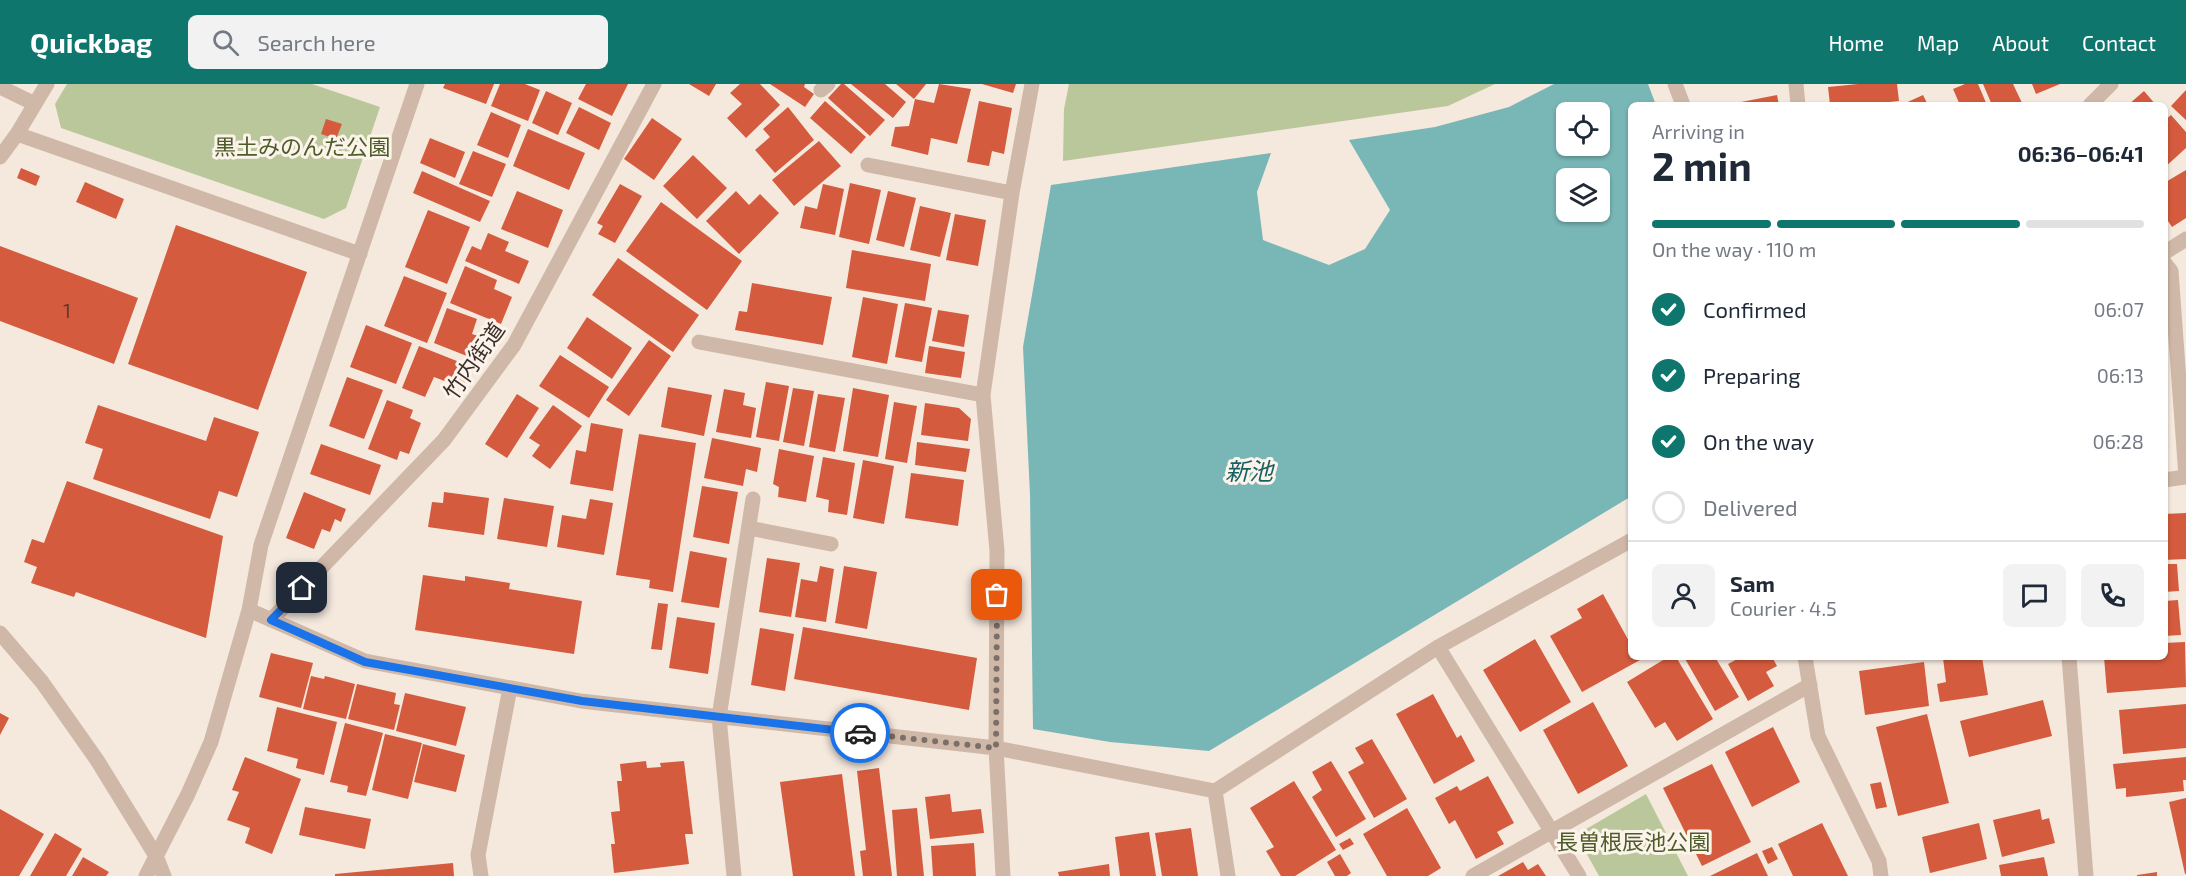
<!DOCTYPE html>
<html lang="en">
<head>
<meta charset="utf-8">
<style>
  body { margin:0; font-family:"Exo 2","Noto Sans JP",sans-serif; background:#f2f2f3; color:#1f2937; height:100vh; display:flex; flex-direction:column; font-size:22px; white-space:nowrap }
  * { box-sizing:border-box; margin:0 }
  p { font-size:20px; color:#747a83 }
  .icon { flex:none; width:33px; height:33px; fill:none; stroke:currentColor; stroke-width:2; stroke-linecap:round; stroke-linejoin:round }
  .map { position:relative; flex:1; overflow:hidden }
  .side { position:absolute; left:1628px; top:18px; width:540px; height:558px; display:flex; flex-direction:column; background:#fff; border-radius:9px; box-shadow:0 2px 4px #0004 }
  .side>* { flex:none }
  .tools { position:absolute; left:1556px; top:18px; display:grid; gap:12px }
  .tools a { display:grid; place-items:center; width:54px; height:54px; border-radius:9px; background:#fff; box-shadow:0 2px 4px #0004; font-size:30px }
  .pin { position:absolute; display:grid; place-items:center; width:51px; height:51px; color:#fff; margin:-26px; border-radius:12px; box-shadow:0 3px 9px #0006 }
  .courier { position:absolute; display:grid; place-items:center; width:60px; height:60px; margin:-30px; border:4px solid #1a73e8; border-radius:50%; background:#fff; color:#222; box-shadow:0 2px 8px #0007 }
  .summary em { font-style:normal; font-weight:700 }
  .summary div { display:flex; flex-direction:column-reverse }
  .summary { display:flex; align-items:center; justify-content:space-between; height:102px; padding:0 24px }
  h1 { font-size:39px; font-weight:700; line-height:45px }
  .bar { display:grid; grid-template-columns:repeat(4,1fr); gap:9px 6px; align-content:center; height:72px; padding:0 24px }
  .bar i { height:8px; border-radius:4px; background:#e0e1e3 }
  .bar .selected { background:#0f766e }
  .bar p { grid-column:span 4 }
  .line { display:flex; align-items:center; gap:15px; padding:0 24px; border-top:2px solid #e0e1e3 }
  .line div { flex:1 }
  .round { display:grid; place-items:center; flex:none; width:63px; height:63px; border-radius:9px; background:#f2f2f3 }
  ol { padding:0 24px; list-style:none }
  li { display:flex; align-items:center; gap:18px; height:66px }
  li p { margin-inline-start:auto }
  li .icon { padding:6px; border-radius:50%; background:#0f766e; color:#fff; stroke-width:4 }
  li:last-child { color:#747a83 }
  li i { width:33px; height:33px; border:3px solid #e0e1e3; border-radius:50% }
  header { display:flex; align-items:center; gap:36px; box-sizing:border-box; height:84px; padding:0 30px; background:#0f766e; color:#fff }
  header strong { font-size:28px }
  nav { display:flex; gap:33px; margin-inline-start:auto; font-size:21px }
  .search { width:420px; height:54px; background:#f2f2f3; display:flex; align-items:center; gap:15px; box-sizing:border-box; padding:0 21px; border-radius:9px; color:#747a83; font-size:22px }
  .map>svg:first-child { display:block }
  .green { fill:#bac79b }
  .water { fill:#79b6b6; fill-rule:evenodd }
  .building { fill:#d45b3d }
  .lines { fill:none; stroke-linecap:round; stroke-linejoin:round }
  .minor { stroke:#d0b8a8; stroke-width:15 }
  .done { stroke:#7c6f68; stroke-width:6; stroke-dasharray:0 10.8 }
  .route { stroke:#1a73e8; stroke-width:8 }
  .labels { text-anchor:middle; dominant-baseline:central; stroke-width:6; stroke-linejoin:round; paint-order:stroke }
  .number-label { font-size:20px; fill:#61392e }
  .park-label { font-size:22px; fill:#4d5d29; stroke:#fcf3eb }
  .street-label { font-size:22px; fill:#3b2e29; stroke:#fcf3eb }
  .water-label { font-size:24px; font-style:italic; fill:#186163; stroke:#fcf3eb }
</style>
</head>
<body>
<header>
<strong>Quickbag</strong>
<div class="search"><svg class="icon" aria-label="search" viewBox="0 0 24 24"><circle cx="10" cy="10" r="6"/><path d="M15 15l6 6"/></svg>Search here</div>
<nav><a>Home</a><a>Map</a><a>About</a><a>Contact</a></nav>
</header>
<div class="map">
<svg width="2186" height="792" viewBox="0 0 2186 792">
  <rect width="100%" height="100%" fill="#f5e9de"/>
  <path class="green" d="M67,0h245l68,23 -34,101 -22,11 -263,-91 -6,-24z
    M1069,0h426l-47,22 -385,55 1,-52z
    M1646,710l42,82h-89l-21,-38 3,-6z"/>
  <path class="water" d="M1554,0h94l8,21h-26v392l-421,254 -99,-9 -77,-13 -3,-234 -7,-148 28,-162 220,-32 -14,39 6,48 66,25 36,-16 25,-39 -41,-70 86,-13 74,-20zM1566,28h33v34h-33zM1566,94h33v34h-33z"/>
  <path class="building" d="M445,0h49l-8,20 -43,-16z
    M500,0h25l15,6 -12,31 -37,-15z
    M586,0h42l-16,32 -34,-17z
    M689,0h27l-7,12z
    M740,0h20l20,21 -34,33 -19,-20 15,-14 -12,-11z
    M770,0h35l-1,3 10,7 -9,13z
    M841,0h3l41,36 -15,16 -42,-38z
    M851,0h34l21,18 -13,16z
    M896,0h30l-12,15z
    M939,0l32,5 -14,55 -26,-6 -3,17 -37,-9 4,-19 14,-1 6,-27 19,4z
    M982,0h34l-3,9z
    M1858,0h39l2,17 -38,4h-31l-2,-18z
    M1965,0h13l9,21h-27l-7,-16z
    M1983,0h30l10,21h-31z
    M2032,0h28l-24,10z
    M2186,6v30l-15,-14z
    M546,7l26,12 -14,32 -26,-12z
    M2144,7l12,14h-28z
    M1777,11l2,10h-48v-1z
    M1923,11l5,10h-27z
    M825,17l41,36 -15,17 -41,-36z
    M979,17l33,7 -8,46 -12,-3 -3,15 -22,-4z
    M579,23l32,16 -12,27 -33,-17z
    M788,23l26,33 -39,33 -20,-23 15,-13 -7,-8z
    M491,28l30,13 -13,33 -31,-13z
    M2171,31l15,17v16l-22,20v-47z
    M652,34l30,21 -28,41 -30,-21z
    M326,35l16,5 -6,15 -15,-5z
    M528,45l57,24 -16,37 -56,-24z
    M430,54l35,14 -10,26 -35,-15z
    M819,57l22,25 -47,40 -22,-26z
    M473,67l33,13 -14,33 -33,-13z
    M693,71l34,33 -30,31 -34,-33z
    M21,84l19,8 -4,10 -19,-8z
    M2186,86v48l-14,9 -8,-12v-32z
    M422,87l68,30 -10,21 -67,-29z
    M85,98l39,17 -8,20 -40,-17z
    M850,99l31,7 -12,54 -30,-7z
    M620,100l22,12 -27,47 -17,-9 5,-8 -6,-3z
    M823,100l21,5 -9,46 -35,-7 5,-22 12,3z
    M517,107l46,19 -15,38 -47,-19z
    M736,107l13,14 11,-11 19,19 -40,41 -33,-33z
    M888,107l28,7 -12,49 -28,-7z
    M661,118l81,59 -35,49 -81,-59z
    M920,122l31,7 -11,44 -30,-7z
    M428,126l42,17 -23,57 -42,-17z
    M955,130l31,6 -8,46 -32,-6z
    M176,141l131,47 -49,138 -130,-46z
    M488,149l21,9 -4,9 24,10 -10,23 -54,-23 7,-15 9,4z
    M0,162l138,52 -24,66 -114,-43z
    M852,166l79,14 -6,37 -79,-13z
    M618,174l81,57 -26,37 -81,-57z
    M465,182l32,14 -3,9 18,8 -11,27 -51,-21z
    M404,192l43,17 -20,50 -43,-17z
    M752,199l80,14 -9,48 -88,-15 4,-19 8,1z
    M863,213l35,7 -11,60 -35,-7z
    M905,219l27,5 -10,54 -27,-5z
    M447,224l30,11 -5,15 13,4 -8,22 -43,-17z
    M938,226l31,5 -5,32 -32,-6z
    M587,233l45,31 -20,31 -45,-31z
    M366,241l46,18 -16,41 -46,-17z
    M649,256l22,16 -42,60 -23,-16z
    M419,262l53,21 -9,21 -29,-11 -9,20 -23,-9z
    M929,262l36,6 -4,26 -36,-5z
    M560,271l49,32 -20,31 -50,-32z
    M347,293l36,13 -19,49 -35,-13z
    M766,298l23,4 -10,55 -23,-4z
    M668,303l44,8 -8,41 -43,-9z
    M793,304l21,3 -10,55 -21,-4z
    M853,304l36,7 -11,62 -35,-6z
    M724,305l21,4 -2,12 13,3 -5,30 -35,-6z
    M517,310l22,14 -32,50 -22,-14z
    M818,310l27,4 -10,54 -26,-5z
    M387,316l26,10 -3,8 11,5 -12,31 -9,-3 -3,9 -29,-11z
    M894,318l23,4 -10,57 -22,-4z
    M925,319l34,5 12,11 -3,22 -47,-6z
    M98,321l108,36 8,-24 45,15 -22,65 -18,-6 -9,28 -117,-40 10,-30 -18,-6z
    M553,321l29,21 -32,43 -18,-13 8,-11 -11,-7z
    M591,339l32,6 -10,62 -43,-7 6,-34 10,2z
    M639,350l57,9 -23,149 -24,-4 1,-8 -34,-5z
    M712,354l49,10 -4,24 -11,-3 -3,17 -39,-8z
    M917,358l53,7 -4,23 -51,-7z
    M321,360l60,21 -11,30 -60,-21z
    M779,365l35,7 -8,46 -28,-5 1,-10 -6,-3z
    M823,373l32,6 -8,52 -19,-3 1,-12 -13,-3z
    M863,376l31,6 -10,58 -31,-6z
    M911,389l53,7 -6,46 -53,-8z
    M67,397l156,55 -17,102 -130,-46 -2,5 -43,-14 6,-16 -13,-5 8,-23 12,4z
    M702,402l36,6 -9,52 -36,-7z
    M304,408l42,17 -5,13 -6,-3 -5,13 -8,-3 -8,20 -28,-11z
    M444,408l45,6 -5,37 -56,-8 4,-25 11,1z
    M504,414l50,8 -7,41 -50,-8z
    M590,415l23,4 -9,52 -47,-8 5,-32 24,4z
    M2186,429v46l-22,1v-46z
    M690,467l37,7 -8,50 -38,-6z
    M767,474l33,5 -9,54 -32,-5z
    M2164,480h13l2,27 -15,1z
    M820,482l14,3 -8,53 -31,-5 6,-38 16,3z
    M844,482l33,6 -10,57 -32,-6z
    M423,491l42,6v-5l45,7 -1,6 73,12 -8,53 -159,-24z
    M1603,510l27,49v14h8l2,3 -58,32 -32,-56 32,-18 -5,-9z
    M2178,516l3,35 -17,1v-35z
    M658,519l10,1 -6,46 -11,-1z
    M677,533l38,6 -7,51 -39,-6z
    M803,543l174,31 -8,52 -175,-31z
    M760,544l34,6 -9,57 -34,-6z
    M1535,555l36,63 -51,30 -37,-62z
    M2185,558l1,45 -79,6 -3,-36h60v-14z
    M271,569l42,10 -12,45 -42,-11z
    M1668,573h8l37,62 -36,22 -12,-19 -10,6 -28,-46z
    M1684,573h31l24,40 -24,14z
    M1741,573h31l5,9 -11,6 8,14 -26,15 -20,-37z
    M1982,573l6,38 -48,7 -3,-18 9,-2 -3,-24z
    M1924,578l5,44 -64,9 -6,-44z
    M311,592l13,3 1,-3 30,8 -9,35 -43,-10z
    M357,600l39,9 -2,11 6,1 -6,25 -46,-11z
    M405,609l61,14 -10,39 -60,-15z
    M1433,610l24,44 4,-3 14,26 -41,23 -38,-70z
    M2043,616l9,36 -83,21 -9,-36z
    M1593,618l35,64 -50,28 -35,-64z
    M2186,620v44l-63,6 -4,-44z
    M277,623l60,15 -13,53 -28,-7 2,-9 -31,-8z
    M0,629l9,5 -9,17z
    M1927,630l22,89 -51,13 -22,-89z
    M345,639l38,10 -17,63 -19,-4 1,-6 -18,-4z
    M1773,643l27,55 -48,25 -27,-55z
    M385,650l37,9 -14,56 -36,-9z
    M1372,655l35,60 -33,19 -26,-46 16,-9 -9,-15z
    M423,660l42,11 -9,37 -42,-10z
    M245,673l56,22 -29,75 -27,-11 5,-15 -23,-8 12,-28 -7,-2z
    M2186,673v23h-3l1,11 -58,6v-9l-10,1 -3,-25z
    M646,677l1,7 14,-1 -1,-4 24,-2 9,73h-8l4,30 -75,9 -3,-29h4l-4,-32 9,-1 -3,-30h5l-2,-17z
    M1331,677l35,58 -30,18 -24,-40 10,-7 -10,-18z
    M1712,680l39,78 -49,24 -39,-78z
    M879,684l13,108h-29l-3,-25 6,-1 -9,-79z
    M842,690l13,102h-62l-13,-94z
    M1488,692l26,47 -17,9 7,12 -28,15 -21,-39 -6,4 -14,-26 22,-12 3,5z
    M1294,697l42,69 -41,26h-14l-15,-25 8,-4 -24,-39z
    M1881,698l6,25 -11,2 -6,-25z
    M950,710l2,18 29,-3 3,24 -54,6 -5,-42z
    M2186,714v76h-1l-16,-72z
    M305,723l66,12 -6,30 -66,-14z
    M917,724l7,68h-27l-5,-66z
    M1407,724l34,60 -13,8h-41l-24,-42z
    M0,725l44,25 -25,42h-19z
    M2040,725l2,11 7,-2 6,25 -53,14 -9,-37z
    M1822,739l26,53h-55l-15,-32z
    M1979,739l8,36 -57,14 -8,-36z
    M1191,744l7,48h-36l-7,-43z
    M1149,748l7,44h-36l-5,-39z
    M55,749l27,16 -16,27h-36z
    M1350,754l4,6 -11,6 -4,-6z
    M974,759l2,33h-43l-2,-30z
    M1772,763l6,12 -10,5 -6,-13z
    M1757,769l11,23h-58z
    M1340,770l11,19 -4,3h-12l-8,-14z
    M83,773l26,15 -3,4h-34z
    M2044,773l4,19h-47l-2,-11z
    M1523,778l5,8 10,-6 8,12h-48z
    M453,779l1,13h-119v-2z
    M1109,780l1,12h-51l-1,-4z
    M2157,788v4h-20v-1z"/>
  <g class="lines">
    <path class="minor" d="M1675,0l8,21
      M1796,0l2,21
      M0,3l35,17
      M821,6l7,-6
      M2090,21l21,-21
      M17,50l343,120
      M0,73l17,-23 30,-50
      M868,81l144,28
      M2164,169l22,-14
      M2164,178l7,9 15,206
      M699,258l284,53
      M2164,396l22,-3
      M749,444l82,16
      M249,526l116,51 216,40 415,47 219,43 223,-144 192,-106
      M271,536l173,-180 70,-95 140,-261
      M0,549l42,49 55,78 59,96 8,20
      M1438,563l141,229
      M1805,573l13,79 61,125 2,15
      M2069,573l17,219
      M1215,707l13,85
      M146,792l42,-82 23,-52 38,-132 12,-65 156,-461
      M481,792l-3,-21 32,-167
      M734,792l-15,-159 34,-218
      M1003,792l-7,-128 1,-197 -14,-156 29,-202 20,-109
      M1473,792l337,-191"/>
  </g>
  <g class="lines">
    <path class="done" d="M860,649l136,15 1,-153"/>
    <path class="route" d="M302,504l-31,32 94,42 217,39 278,32"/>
  </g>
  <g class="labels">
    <g class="number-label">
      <text x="67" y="226">1</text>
    </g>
    <g class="park-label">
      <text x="302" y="62">黒土みのんだ公園</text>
      <text x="1633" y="757">長曽根辰池公園</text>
    </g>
    <g class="street-label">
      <text transform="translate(473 276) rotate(-55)">竹内街道</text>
    </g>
    <g class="water-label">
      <text x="1249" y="386">新池</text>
    </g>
  </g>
</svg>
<div class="tools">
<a><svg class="icon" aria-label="locate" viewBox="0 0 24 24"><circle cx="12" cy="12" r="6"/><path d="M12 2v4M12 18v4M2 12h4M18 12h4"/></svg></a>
<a><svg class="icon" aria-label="layers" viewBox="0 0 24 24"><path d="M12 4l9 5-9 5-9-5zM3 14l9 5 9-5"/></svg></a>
</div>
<div class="pin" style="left:997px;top:511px;background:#ea580c"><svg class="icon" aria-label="bag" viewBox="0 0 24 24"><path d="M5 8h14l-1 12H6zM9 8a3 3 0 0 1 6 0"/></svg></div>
<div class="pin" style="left:302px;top:504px;background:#1f2937"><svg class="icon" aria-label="home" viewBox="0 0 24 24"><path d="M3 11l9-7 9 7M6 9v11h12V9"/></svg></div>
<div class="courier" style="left:860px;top:649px"><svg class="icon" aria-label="car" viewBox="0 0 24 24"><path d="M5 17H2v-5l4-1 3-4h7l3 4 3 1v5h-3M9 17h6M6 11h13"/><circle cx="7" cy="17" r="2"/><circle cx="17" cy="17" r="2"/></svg></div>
<section class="side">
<div class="summary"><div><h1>2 min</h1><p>Arriving in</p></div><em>06:36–06:41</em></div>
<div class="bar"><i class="selected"></i><i class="selected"></i><i class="selected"></i><i></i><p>On the way · 110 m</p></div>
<ol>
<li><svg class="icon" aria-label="check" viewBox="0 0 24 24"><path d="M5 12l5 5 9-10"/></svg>Confirmed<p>06:07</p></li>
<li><svg class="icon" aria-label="check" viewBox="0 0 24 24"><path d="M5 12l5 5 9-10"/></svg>Preparing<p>06:13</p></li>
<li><svg class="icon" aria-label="check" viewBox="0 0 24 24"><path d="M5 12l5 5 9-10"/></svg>On the way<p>06:28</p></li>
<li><i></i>Delivered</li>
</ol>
<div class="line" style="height:108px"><a class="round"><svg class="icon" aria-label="person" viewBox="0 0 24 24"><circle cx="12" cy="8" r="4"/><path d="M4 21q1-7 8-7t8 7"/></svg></a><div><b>Sam</b><p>Courier · 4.5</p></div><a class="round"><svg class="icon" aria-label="chat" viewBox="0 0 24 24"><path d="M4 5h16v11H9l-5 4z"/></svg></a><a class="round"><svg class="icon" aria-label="phone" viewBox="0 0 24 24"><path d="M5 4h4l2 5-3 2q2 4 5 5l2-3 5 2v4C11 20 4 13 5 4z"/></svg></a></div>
</section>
</div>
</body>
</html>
